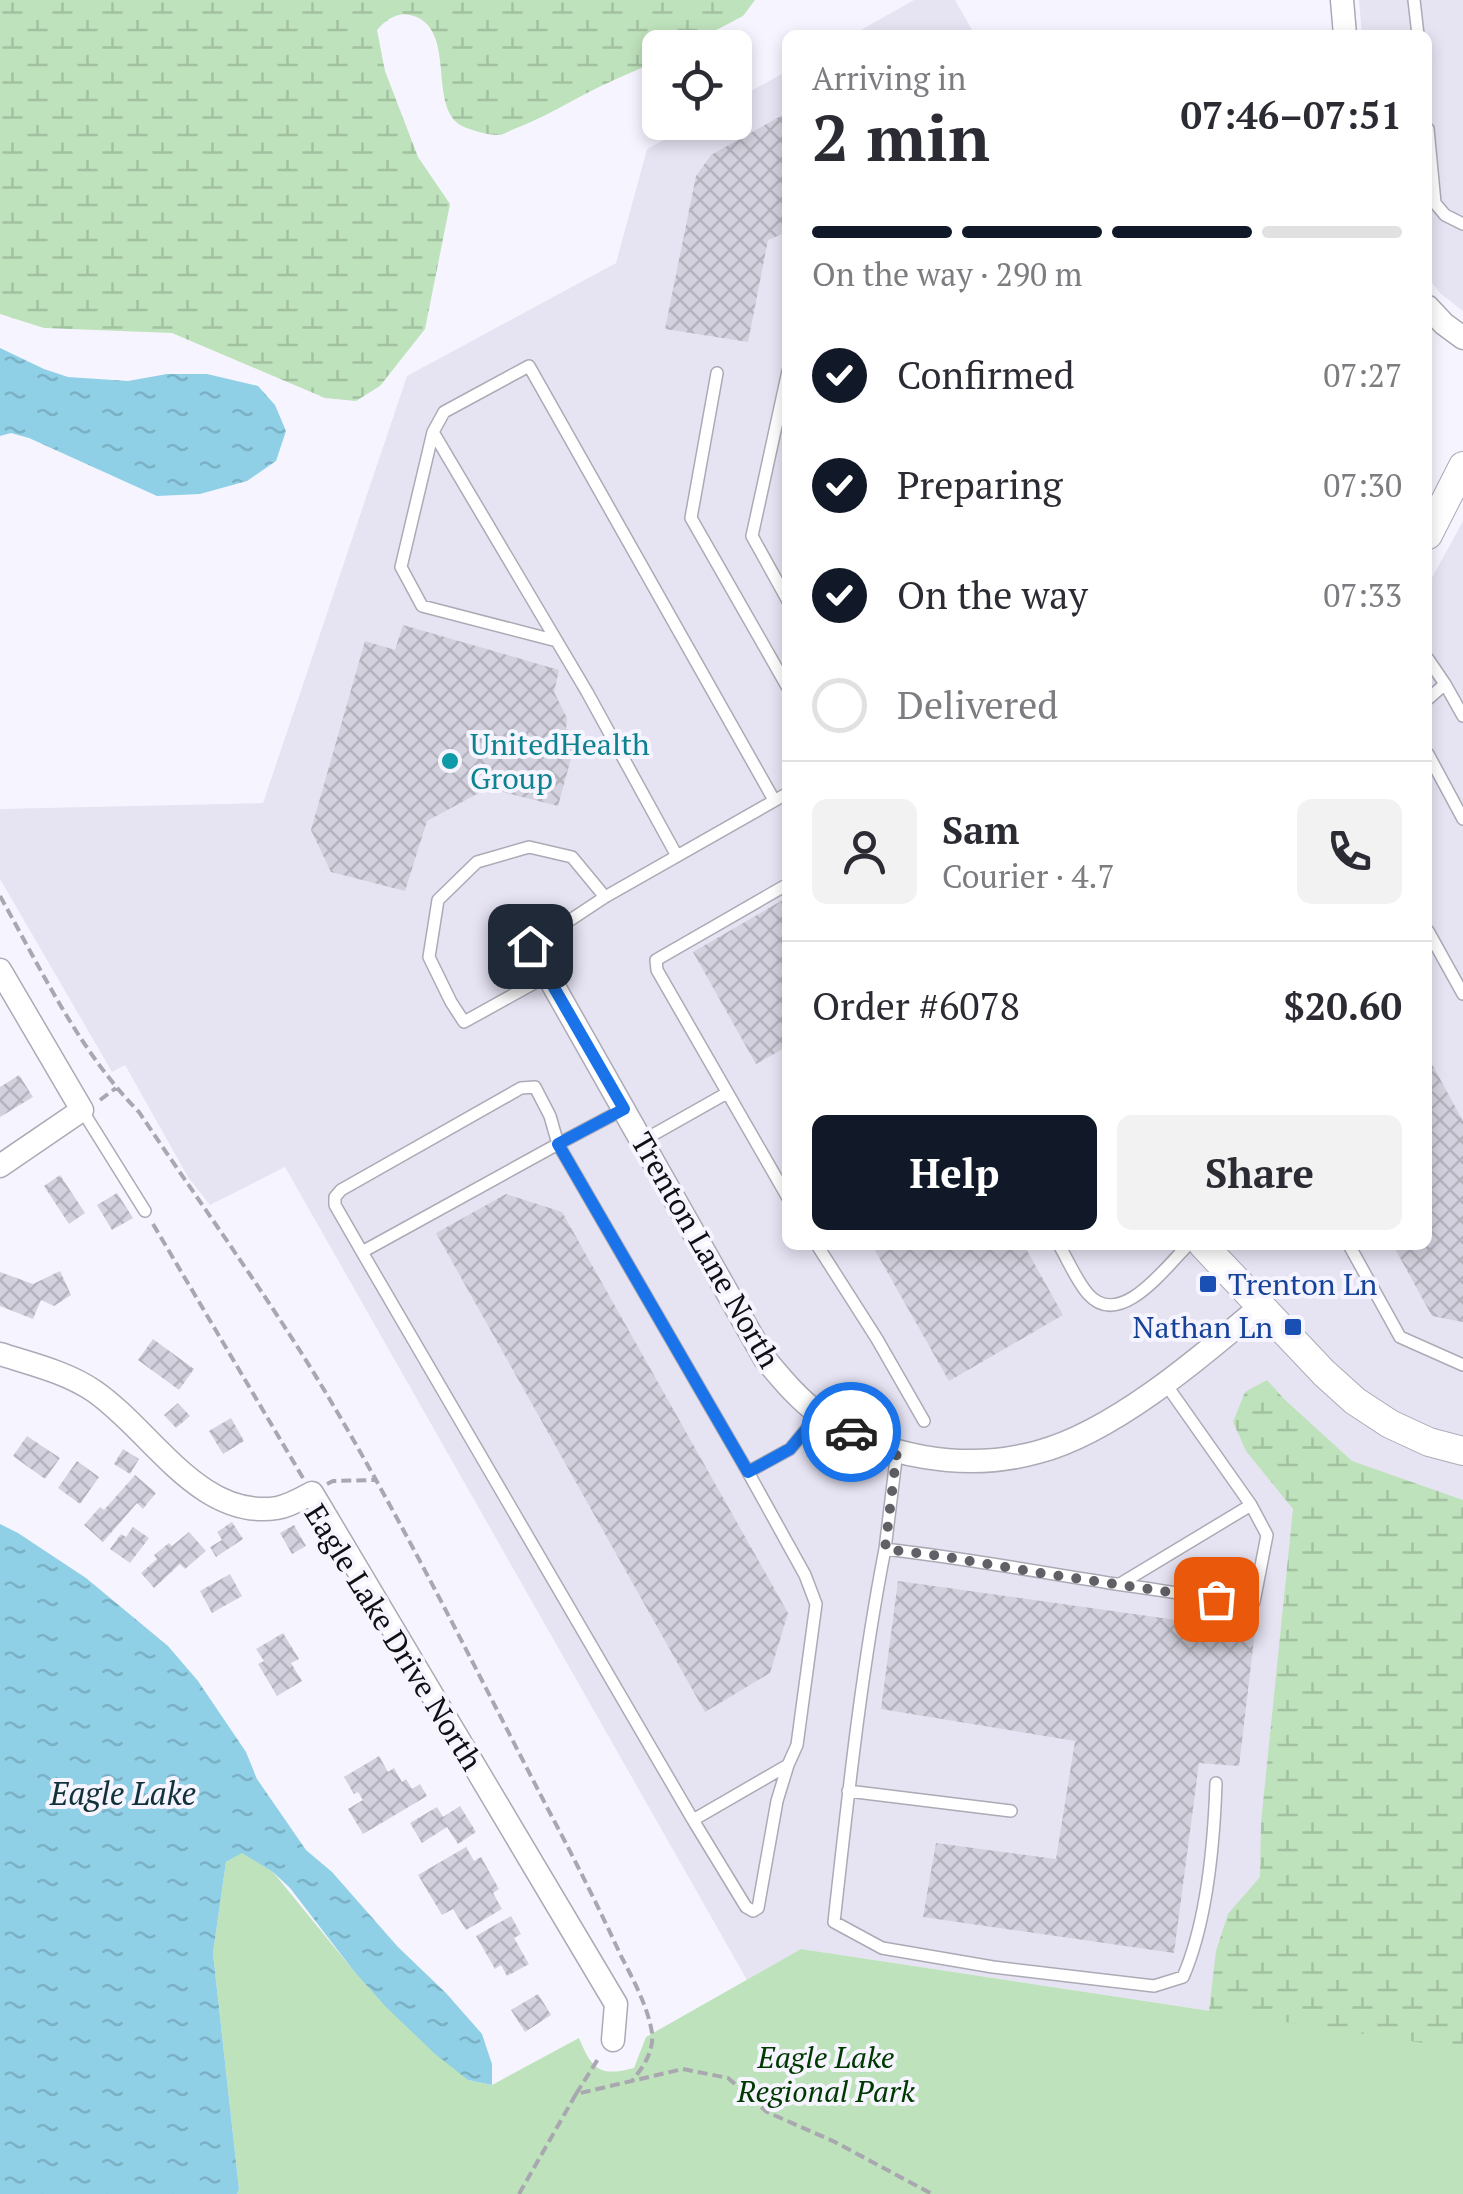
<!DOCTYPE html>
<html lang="en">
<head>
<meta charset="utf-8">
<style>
  body { margin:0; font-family:"PT Serif",serif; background:#f2f2f3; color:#2b2b33; height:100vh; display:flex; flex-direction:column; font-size:38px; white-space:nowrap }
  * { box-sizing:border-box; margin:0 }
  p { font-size:32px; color:#7c7c81 }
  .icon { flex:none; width:55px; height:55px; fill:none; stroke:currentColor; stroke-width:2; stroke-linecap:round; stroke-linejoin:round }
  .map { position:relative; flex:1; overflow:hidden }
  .drawer { position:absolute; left:782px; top:30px; width:650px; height:1220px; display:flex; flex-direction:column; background:#fff; border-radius:15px; box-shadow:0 5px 15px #0003 }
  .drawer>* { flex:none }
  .controls { position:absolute; left:642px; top:30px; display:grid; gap:20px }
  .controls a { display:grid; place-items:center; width:110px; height:110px; border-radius:15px; background:#fff; box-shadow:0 5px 15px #0003; font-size:50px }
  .pin { position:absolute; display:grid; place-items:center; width:85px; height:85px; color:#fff; margin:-42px; border-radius:20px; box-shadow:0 5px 15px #0006 }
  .courier { position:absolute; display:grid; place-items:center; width:100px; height:100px; margin:-50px; border:8px solid #1a73e8; border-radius:50%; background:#fff; color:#222; box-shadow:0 2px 12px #0007 }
  .overview em { font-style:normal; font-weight:700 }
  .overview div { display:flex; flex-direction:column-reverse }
  .overview { display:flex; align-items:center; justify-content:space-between; height:170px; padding:0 30px }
  h1 { font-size:65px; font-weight:700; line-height:75px }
  .bar { display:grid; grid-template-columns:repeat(4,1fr); gap:15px 10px; align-content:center; height:120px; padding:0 30px }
  .bar i { height:12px; border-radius:8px; background:#e1e1e2 }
  .bar .active { background:#111827 }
  .bar p { grid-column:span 4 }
  .line { display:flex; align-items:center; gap:25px; padding:0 30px; border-top:2px solid #e1e1e2 }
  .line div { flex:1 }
  .round { display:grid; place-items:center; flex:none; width:105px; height:105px; border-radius:15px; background:#f2f2f3 }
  ol { padding:0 30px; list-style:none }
  li { display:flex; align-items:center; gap:30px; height:110px }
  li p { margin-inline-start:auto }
  li .icon { padding:10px; border-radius:50%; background:#111827; color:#fff; stroke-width:4 }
  li:last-child { color:#7c7c81 }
  li i { width:55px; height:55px; border:5px solid #e1e1e2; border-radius:50% }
  .primary-button { display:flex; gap:20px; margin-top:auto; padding:20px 30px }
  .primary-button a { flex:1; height:115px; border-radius:15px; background:#111827; color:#fff; font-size:40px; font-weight:700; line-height:115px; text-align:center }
  .primary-button a+a { background:#f2f2f3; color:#2b2b33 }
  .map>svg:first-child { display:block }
  .built { fill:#e6e4f3 }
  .wetland { fill:url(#wetland-marsh) }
  .green { fill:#bee2bb }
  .water { fill:url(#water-ripples) }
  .building { fill:url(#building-cross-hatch) }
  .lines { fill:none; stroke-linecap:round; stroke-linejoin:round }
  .service-casing { stroke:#abaab5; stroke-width:14 }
  .minor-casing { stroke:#abaab5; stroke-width:25 }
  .tertiary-casing { stroke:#abaab5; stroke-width:30 }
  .path { stroke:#a9a8b0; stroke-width:4; stroke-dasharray:10 5; stroke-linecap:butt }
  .service { stroke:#fff; stroke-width:11 }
  .minor { stroke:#fff; stroke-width:22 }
  .tertiary { stroke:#fff; stroke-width:28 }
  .done { stroke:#606066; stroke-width:10; stroke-dasharray:0 18 }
  .route { stroke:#1a73e8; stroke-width:12 }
  .culture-dot { fill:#0f9aa8; stroke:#f6f5ff; stroke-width:4 }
  .transit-dot { fill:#1a4fb4; stroke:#f6f5ff; stroke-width:4 }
  .labels { text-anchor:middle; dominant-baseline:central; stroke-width:8; stroke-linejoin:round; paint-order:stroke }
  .culture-label { font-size:30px; fill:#0d838f; stroke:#f6f5ff; text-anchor:start }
  .street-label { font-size:30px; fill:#100f13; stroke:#f6f5ff }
  .transit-label { font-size:30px; fill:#164399; stroke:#f6f5ff; text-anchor:start }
  .park-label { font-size:30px; font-style:italic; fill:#003900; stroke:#f6f5ff }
  .water-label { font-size:32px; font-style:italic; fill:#11313b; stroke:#f6f5ff }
</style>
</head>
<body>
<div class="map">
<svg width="1463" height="2194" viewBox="0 0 1463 2194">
  <defs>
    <pattern id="wetland-marsh" width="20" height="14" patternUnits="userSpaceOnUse" patternTransform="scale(2.5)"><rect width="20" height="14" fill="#bee2bb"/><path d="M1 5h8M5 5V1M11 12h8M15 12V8" fill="none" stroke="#a2c1a0"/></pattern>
    <pattern id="water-ripples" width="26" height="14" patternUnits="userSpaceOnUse" patternTransform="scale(2.5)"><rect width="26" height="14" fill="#90d0e7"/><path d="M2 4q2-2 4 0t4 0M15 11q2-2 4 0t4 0" fill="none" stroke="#7bb1c5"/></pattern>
    <pattern id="building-cross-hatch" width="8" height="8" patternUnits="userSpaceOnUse" patternTransform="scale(2.5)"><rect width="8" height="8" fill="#d2d1dd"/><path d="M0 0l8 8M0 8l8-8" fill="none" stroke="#b3b2bd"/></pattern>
  </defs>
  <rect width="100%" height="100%" fill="#f6f5ff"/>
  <path class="built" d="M914,0h41l20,35h-123z
    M1359,0h104v311l-22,-17 -13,-16v-243h-66z
    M787,71l1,1174h640v-660l35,-64v1528l-662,-100 -54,31 -462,-813 -75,38 -22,-28 -63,-112 -13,7 -112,-193v-70l263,-6 144,-427 209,-113 31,-114 48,-26 40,-1v-22z"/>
  <path class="wetland" d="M0,0h755l-12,16 -59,31 -24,1v12c-21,9 -43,18 -63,28 -28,14 -54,30 -83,41 -5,2 -9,5 -14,6 -9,1 -30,-5 -38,-9 -36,-19 -3,-100 -52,-111 -13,-3 -24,5 -33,15l8,41 33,86 32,47 -25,125 -45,57 -24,15 -31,-3 -153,-65 -128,-5 -44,-14z
    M1267,1380l17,19 68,62 111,39v655l-259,-101 12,-103 12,-37 32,-37 1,-54 32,-314 -47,-58 -13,-29 12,-30z"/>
  <path class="green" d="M243,1852l30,20 80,98 115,110 24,5 87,-47c13,32 21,39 55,30l12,-31 155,-88 662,100v145h-1226l2,-5 -26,-236 13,-91z"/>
  <path class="water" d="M0,348l44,21 24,8 60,4 39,-7h40l51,12 17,19 11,26 -10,30 -29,20 -47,13 -43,2 -128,-58 -18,-5 -11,3z
    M0,1524l18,9 68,45 82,68 30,35 48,71 11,27 49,71 26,22 66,75 48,46 36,41 10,30v21l-24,-5 -34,-27 -48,-46 -33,-37 -63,-82 -17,-16 -31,-19 -16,9 -13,91 26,236 -2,5h-237z"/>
  <path class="building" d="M788,112v116l-8,7 -12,5 -20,102 -83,-13 31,-153 15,-21z
    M403,625l156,45 -5,22 13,26 -1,11 12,4 -20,73 -70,-18 -61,33 -22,70 -74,-19 -20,-42 54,-189 30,9z
    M788,897v149l-32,18 -63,-112z
    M1428,1057l35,64v201l-31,-6 -39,-71h35z
    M19,1075l14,22 -33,20v-30z
    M60,1175l25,38 -16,11 -25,-38z
    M117,1193l16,25 -21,12 -15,-25z
    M506,1194l56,18 226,401 -18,60 -65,39 -269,-479z
    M872,1245h152l39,70 -114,66z
    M60,1271l11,24 -17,11 -13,-6 -8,19 -33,-13v-34l33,12z
    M153,1339l41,30 -15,21 -41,-30z
    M178,1403l12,13 -14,12 -12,-13z
    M231,1418l13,23 -21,13 -14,-23z
    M27,1436l33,22 -15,21 -32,-23z
    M123,1449l16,10 -9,15 -16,-10z
    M77,1461l22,16 -19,27 -22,-16z
    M135,1475l21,18 -13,16 -6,-6 -34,39 -19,-17 16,-18 4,3z
    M232,1522l11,17 -27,18 -6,-10 12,-7 -5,-8z
    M294,1525l12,21 -14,8 -12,-21z
    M133,1527l16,11 -19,25 -20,-14 11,-15 5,3z
    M189,1532l17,19 -21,18 -5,-5 -26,24 -13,-15 16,-14 -3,-4 15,-12 3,3z
    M230,1574l12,22 -30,17 -12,-22z
    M898,1581l357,50 -16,135 -40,-3 -25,190 -251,-36 13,-74 120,16 19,-118 -194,-32z
    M283,1633l16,26 -8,4 11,18 -25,15 -19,-32 6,-3 -8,-12z
    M379,1756l9,16 6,-4 8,14 4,-3 6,10 8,-5 7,12 -64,38 -15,-25 15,-9 -5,-8 -4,2 -10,-17z
    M460,1806l16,26 -18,12 -11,-17 -25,16 -12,-20 27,-16 6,10z
    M466,1847l8,14 7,-4 18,32 -6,4 9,16 -36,21 -13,-21 -11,6 -24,-40z
    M511,1916l10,18 -7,4 15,26 -22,12 -6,-11 -6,4 -19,-33z
    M538,1994l13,21 -26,17 -14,-22z"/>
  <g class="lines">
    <defs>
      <path id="service" d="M1414,0l4,35
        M1428,129l7,74 10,12 18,9
        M788,371l-36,165 36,65
        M717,373l-26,145 97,170
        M433,432l-32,135 21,39 135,35
        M1428,659l17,25 -17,15
        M1445,684l18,32
        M1428,754l35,65
        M677,856l-90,-164 -154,-260 11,-20 85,-46 245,434
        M788,884l-132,76 1,10 131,228
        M1428,931l35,63
        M531,946l74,-49 183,-104
        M547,976l-83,46 -13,-20 -22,-45 9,-57 39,-38 52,-15 43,10 33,40
        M82,1110l63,101
        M642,1141l85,-48
        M817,1245l60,94 47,82
        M1059,1245c9,15 17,35 29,49 32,36 77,-26 100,-49
        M1349,1245l51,92 63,28
        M362,1252l-27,-47v-8l6,-7 180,-102 14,-1 15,29 8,28 66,-35
        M1165,1383l86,122 16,30 -13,67c-44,-3 -87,-11 -131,-17 -79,-12 -158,-27 -238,-36 -24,123 -37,248 -51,373l48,26 111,19 161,19 29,-9c24,-55 31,-134 33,-194
        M748,1472l57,103 11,29 -19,141 -9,20 -95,55 -331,-568 196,-108 190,328 42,-23 29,-35
        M885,1549l12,-98
        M1120,1584l131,-79
        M848,1791l163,20
        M693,1820l53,87 7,4 5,-3 19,-107 11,-36"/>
      <path id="minor" d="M1342,0l3,35
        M1428,307l16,17 19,14
        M531,946l234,413c16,19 33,40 54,55 60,44 147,58 219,38 76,-20 164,-96 223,-146
        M0,970l82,140 -82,56
        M0,1354c31,10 66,18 94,37 57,39 105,129 183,117 12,-2 24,-9 35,-15l304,511 -3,36"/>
      <path id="tertiary" d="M1428,535l35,-69
        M1203,1245l121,128 31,28 35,23 39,18 34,9"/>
    </defs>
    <use href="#service" class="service-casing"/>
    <use href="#minor" class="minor-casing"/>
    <use href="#tertiary" class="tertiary-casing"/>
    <path class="path" d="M0,896c42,75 79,155 139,216 66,99 137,195 197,298 77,131 144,268 214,403 25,47 49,95 71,143 12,23 27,51 31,77 2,19 -9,34 -20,48
      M100,1100l16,-12
      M153,1224l150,254
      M327,1484l6,-3 42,-1
      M576,2094l24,-38
      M519,2194l57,-100 107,-25 45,9 39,34 68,30 97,52"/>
    <use href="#service" class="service"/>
    <use href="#minor" class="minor"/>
    <use href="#tertiary" class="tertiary"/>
  </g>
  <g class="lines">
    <path class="done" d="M851,1432l46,19 -12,98 56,7 99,17 176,26"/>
    <path class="route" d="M530,946l94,163 -66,35 190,328 42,-23 29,-35 32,18"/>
  </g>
  <circle class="culture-dot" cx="450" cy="761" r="10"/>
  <g class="transit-dot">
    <rect x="1198" y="1274" width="20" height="20" rx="5"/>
    <rect x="1283" y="1317" width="20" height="20" rx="5"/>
  </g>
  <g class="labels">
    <g class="culture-label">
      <text x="470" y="744">UnitedHealth<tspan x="470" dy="34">Group</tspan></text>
    </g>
    <g class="street-label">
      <text transform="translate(706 1250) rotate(60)">Trenton Lane North</text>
      <text transform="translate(394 1637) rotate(58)">Eagle Lake Drive North</text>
    </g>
    <g class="transit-label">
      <text x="1228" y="1284">Trenton Ln</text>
      <text x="1273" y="1327" text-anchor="end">Nathan Ln</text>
    </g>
    <g class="park-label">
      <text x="826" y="2057">Eagle Lake<tspan x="826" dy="34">Regional Park</tspan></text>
    </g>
    <g class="water-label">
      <text x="123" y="1793">Eagle Lake</text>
    </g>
  </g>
</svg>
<div class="controls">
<a><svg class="icon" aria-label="locate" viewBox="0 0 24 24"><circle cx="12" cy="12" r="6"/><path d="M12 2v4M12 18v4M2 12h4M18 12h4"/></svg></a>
</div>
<div class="pin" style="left:1216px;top:1599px;background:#ea580c"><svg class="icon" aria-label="bag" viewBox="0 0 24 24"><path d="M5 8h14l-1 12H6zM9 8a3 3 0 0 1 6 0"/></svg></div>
<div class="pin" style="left:530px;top:946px;background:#1f2937"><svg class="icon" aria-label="home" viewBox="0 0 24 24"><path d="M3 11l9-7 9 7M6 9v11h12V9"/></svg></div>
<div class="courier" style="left:851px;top:1432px"><svg class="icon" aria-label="car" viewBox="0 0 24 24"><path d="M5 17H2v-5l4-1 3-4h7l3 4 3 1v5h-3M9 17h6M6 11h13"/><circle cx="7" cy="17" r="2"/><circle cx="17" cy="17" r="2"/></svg></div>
<section class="drawer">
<div class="overview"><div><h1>2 min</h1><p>Arriving in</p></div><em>07:46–07:51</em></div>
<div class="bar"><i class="active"></i><i class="active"></i><i class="active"></i><i></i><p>On the way · 290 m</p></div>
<ol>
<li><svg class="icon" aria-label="check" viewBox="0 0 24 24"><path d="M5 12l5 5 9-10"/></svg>Confirmed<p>07:27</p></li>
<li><svg class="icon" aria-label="check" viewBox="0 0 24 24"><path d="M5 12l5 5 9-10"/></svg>Preparing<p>07:30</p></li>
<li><svg class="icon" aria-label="check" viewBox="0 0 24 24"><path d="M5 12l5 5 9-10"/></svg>On the way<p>07:33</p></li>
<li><i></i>Delivered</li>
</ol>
<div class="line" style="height:180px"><a class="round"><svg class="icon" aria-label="person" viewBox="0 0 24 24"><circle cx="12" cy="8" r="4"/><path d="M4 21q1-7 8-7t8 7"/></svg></a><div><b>Sam</b><p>Courier · 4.7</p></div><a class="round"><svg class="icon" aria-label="phone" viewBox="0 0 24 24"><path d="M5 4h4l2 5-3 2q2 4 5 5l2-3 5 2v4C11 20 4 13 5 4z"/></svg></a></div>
<div class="line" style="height:130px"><div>Order #6078</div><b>$20.60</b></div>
<div class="primary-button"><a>Help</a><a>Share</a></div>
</section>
</div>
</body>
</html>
